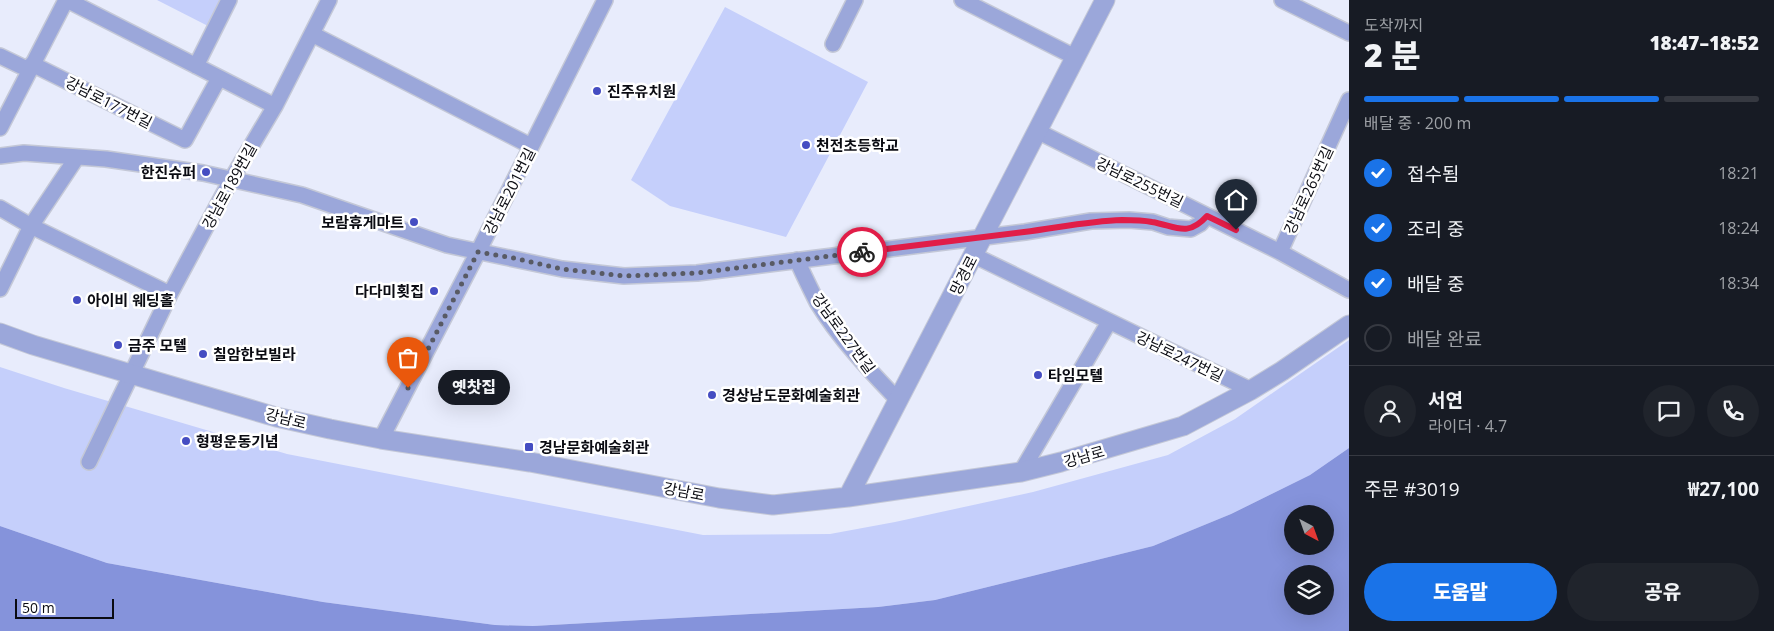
<!DOCTYPE html>
<html lang="ko">
<head>
<meta charset="utf-8">
<style>
  body { margin:0; font-family:"Open Sans","Noto Sans KR",sans-serif; background:#20242c; color:#f1f3f6; height:100vh; display:flex; flex-direction:column; font-size:19px; white-space:nowrap }
  * { box-sizing:border-box; margin:0 }
  p { font-size:16px; color:#9ea1a6 }
  .icon { flex:none; width:28px; height:28px; fill:none; stroke:currentColor; stroke-width:2; stroke-linecap:round; stroke-linejoin:round }
  .map { position:relative; flex:1; overflow:hidden }
  .side { display:flex; flex-direction:column; background:#171b24; width:425px }
  .side>* { flex:none }
  .needle { width:32px; rotate:139deg }
  .fabs { position:absolute; left:1284px; top:505px; display:grid; gap:10px }
  .fabs a { display:grid; place-items:center; width:50px; height:50px; border-radius:50%; background:#171b24; box-shadow:0 5px 20px #0002; font-size:25px }
  .scale { position:absolute; left:15px; bottom:12px; width:99px; box-sizing:border-box; padding-left:5px; border:2px solid #0a0b12; border-top:0; font-size:14px; line-height:18px; white-space:nowrap; color:#0a0b12; -webkit-text-stroke:4px #fff; paint-order:stroke }
  .pin { position:absolute; display:grid; place-items:center; width:42px; height:42px; color:#fff; margin:-51px -21px; border-radius:50% 50% 50% 0; rotate:-45deg; box-shadow:0 0 5px #0007 }
  .pin .icon { rotate:45deg }
  .courier { position:absolute; display:grid; place-items:center; width:50px; height:50px; margin:-25px; border:4px solid #e11d48; border-radius:50%; background:#fff; color:#222; box-shadow:0 1px 6px #0007 }
  .bubble { position:absolute; height:35px; border-radius:18px; background:#171b24; box-shadow:0 5px 20px #0002; font-size:16px; font-weight:800; line-height:35px; text-align:center }
  .overview em { font-style:normal; font-weight:800 }
  .overview div { display:flex; flex-direction:column-reverse }
  .overview { display:flex; align-items:center; justify-content:space-between; height:85px; padding:0 15px }
  h1 { font-size:32px; font-weight:800; line-height:38px }
  .bar { display:grid; grid-template-columns:repeat(4,1fr); gap:8px 5px; align-content:center; height:60px; padding:0 15px }
  .bar i { height:6px; border-radius:4px; background:#363941 }
  .bar .active { background:#1a73e8 }
  .bar p { grid-column:span 4 }
  .line { display:flex; align-items:center; gap:12px; padding:0 15px; border-top:1px solid #363941 }
  .line div { flex:1 }
  .round { display:grid; place-items:center; flex:none; width:52px; height:52px; border-radius:26px; background:#20242c }
  ol { padding:0 15px; list-style:none }
  li { display:flex; align-items:center; gap:15px; height:55px }
  li p { margin-inline-start:auto }
  li .icon { padding:5px; border-radius:50%; background:#1a73e8; color:#fff; stroke-width:4 }
  li:last-child { color:#9ea1a6 }
  li i { width:28px; height:28px; border:2px solid #363941; border-radius:50% }
  .cta { display:flex; gap:10px; margin-top:auto; padding:10px 15px }
  .cta a { flex:1; height:58px; border-radius:30px; background:#1a73e8; color:#fff; font-size:20px; font-weight:800; line-height:58px; text-align:center }
  .cta a+a { background:#20242c; color:#f1f3f6 }
  main { display:flex; flex:1; min-height:0 }
  .map>svg:first-child { display:block }
  .green { fill:#c5cffb }
  .water { fill:#8593db; fill-rule:evenodd }
  .lines { fill:none; stroke-linecap:round; stroke-linejoin:round }
  .minor-casing { stroke:#c4c8d7; stroke-width:18 }
  .tertiary-casing { stroke:#c4c8d7; stroke-width:21 }
  .minor { stroke:#9ba7da; stroke-width:15 }
  .tertiary { stroke:#9ba7da; stroke-width:19 }
  .done { stroke:#585a64; stroke-width:5; stroke-dasharray:0 9 }
  .route { stroke:#e11d48; stroke-width:6 }
  .poi-dot { fill:#454dc2; stroke:#fff; stroke-width:2 }
  .labels { text-anchor:middle; dominant-baseline:central; stroke-width:5; stroke-linejoin:round; paint-order:stroke }
  .poi-label { font-size:15px; font-weight:bold; fill:#0a0b12; stroke:#fff; text-anchor:start }
  .street-label { font-size:15px; fill:#0a0b12; stroke:#fff }
</style>
</head>
<body>
<main>
<div class="map">
<svg width="1349" height="631" viewBox="0 0 1349 631">
  <rect width="100%" height="100%" fill="#e8ecfc"/>
  <path class="green" d="M157,0h65l-14,26z
    M725,7l143,75 -82,155 -116,-31 -39,-26z
    M1349,340v108l-39,27 -79,39 -78,32 -218,54 -57,7 -345,19 -38,-1 -172,-23 -216,-39 -107,-37v-159l64,21 223,66 416,81 127,-1 65,-12 138,-30 135,-37 67,-36z"/>
  <path class="water" d="M1349,448v183h-1349v-105l107,37 216,39 172,23 38,1 345,-19 57,-7 218,-54 78,-32 79,-39zM1292,514h33v32h-33zM1292,574h33v32h-33z"/>
  <g class="lines">
    <defs>
      <path id="minor" d="M67,0l208,106
        M962,0l113,57
        M1282,0l67,33
        M312,34l219,112
        M833,44l22,-44
        M0,56l29,14
        M32,64l153,76 34,-62
        M196,66l33,-66
        M0,128l66,-128
        M1037,131l243,121 69,38
        M0,156l24,-3 82,6 97,14 99,22 145,50 115,24 62,7 73,-3 328,-41 66,-11 38,-1 24,2 15,5 23,2 9,-5 7,-8
        M0,208l31,18 139,68
        M1280,252l69,-152
        M973,255l278,135
        M797,260c6,14 13,28 20,42 22,36 52,68 81,98
        M0,289l31,-63 46,-69
        M381,439l97,-187 127,-252
        M89,462l81,-168 61,-114 44,-74 54,-106
        M1021,472l88,-150"/>
      <path id="tertiary" d="M0,333l33,12 243,72 54,12 51,10 149,23 189,36 54,7 75,-8 173,-25 40,-10 122,-36 68,-36 31,-19 67,-46
        M848,497l257,-497"/>
    </defs>
    <use href="#minor" class="minor-casing"/>
    <use href="#tertiary" class="tertiary-casing"/>
    <use href="#minor" class="minor"/>
    <use href="#tertiary" class="tertiary"/>
  </g>
  <g class="lines">
    <path class="done" d="M408,388l70,-136 35,6 49,11 62,7 73,-3 165,-21"/>
    <path class="route" d="M862,252c54,-7 108,-13 162,-20 33,-4 64,-11 98,-12 10,0 20,0 30,2 24,4 35,16 55,-6l29,14"/>
  </g>
  <g class="poi-dot">
    <circle cx="597" cy="91" r="5"/>
    <circle cx="806" cy="145" r="5"/>
    <circle cx="206" cy="172" r="5"/>
    <circle cx="414" cy="222" r="5"/>
    <circle cx="434" cy="291" r="5"/>
    <circle cx="77" cy="300" r="5"/>
    <circle cx="118" cy="345" r="5"/>
    <circle cx="203" cy="354" r="5"/>
    <circle cx="1038" cy="375" r="5"/>
    <circle cx="712" cy="395" r="5"/>
    <circle cx="186" cy="441" r="5"/>
    <rect x="524" y="442" width="10" height="10" rx="2.5"/>
  </g>
  <g class="labels">
    <g class="poi-label">
      <text x="607" y="91">진주유치원</text>
      <text x="816" y="145">천전초등학교</text>
      <text x="196" y="172" text-anchor="end">한진슈퍼</text>
      <text x="404" y="222" text-anchor="end">보람휴게마트</text>
      <text x="424" y="291" text-anchor="end">다다미횟집</text>
      <text x="87" y="300">아이비 웨딩홀</text>
      <text x="128" y="345">금주 모텔</text>
      <text x="213" y="354">칠암한보빌라</text>
      <text x="1048" y="375">타임모텔</text>
      <text x="722" y="395">경상남도문화예술회관</text>
      <text x="196" y="441">형평운동기념</text>
      <text x="539" y="447">경남문화예술회관</text>
    </g>
    <g class="street-label">
      <text transform="translate(109 102) rotate(27)">강남로177번길</text>
      <text transform="translate(1140 182) rotate(26)">강남로255번길</text>
      <text transform="translate(229 186) rotate(-61)">강남로189번길</text>
      <text transform="translate(1308 190) rotate(-65)">강남로265번길</text>
      <text transform="translate(509 191) rotate(-63)">강남로201번길</text>
      <text transform="translate(963 275) rotate(-63)">망경로</text>
      <text transform="translate(844 333) rotate(54)">강남로227번길</text>
      <text transform="translate(1180 356) rotate(26)">강남로247번길</text>
      <text transform="translate(286 418) rotate(14)">강남로</text>
      <text transform="translate(1084 456) rotate(-16)">강남로</text>
      <text transform="translate(684 491) rotate(11)">강남로</text>
    </g>
  </g>
</svg>
<div class="fabs">
<a><svg class="needle" viewBox="-14 -14 28 28"><path d="M0-13l5 13h-10z" fill="#e53935"/><path d="M0 13l5-13h-10z" fill="#9ea1a6"/></svg></a>
<a><svg class="icon" aria-label="layers" viewBox="0 0 24 24"><path d="M12 4l9 5-9 5-9-5zM3 14l9 5 9-5"/></svg></a>
</div>
<div class="scale">50 m</div>
<div class="pin" style="left:408px;top:388px;background:#ea580c"><svg class="icon" aria-label="bag" viewBox="0 0 24 24"><path d="M5 8h14l-1 12H6zM9 8a3 3 0 0 1 6 0"/></svg></div>
<div class="pin" style="left:1236px;top:230px;background:#1f2937"><svg class="icon" aria-label="home" viewBox="0 0 24 24"><path d="M3 11l9-7 9 7M6 9v11h12V9"/></svg></div>
<div class="courier" style="left:862px;top:252px"><svg class="icon" aria-label="bike" viewBox="0 0 24 24"><circle cx="6" cy="16" r="4"/><circle cx="18" cy="16" r="4"/><path d="M6 16l4-8h5l3 8M10 8l3 8H6M13 5h3"/></svg></div>
<div class="bubble" style="left:438px;top:370px;width:72px">옛찻집</div>
</div>
<section class="side">
<div class="overview"><div><h1>2 분</h1><p>도착까지</p></div><em>18:47–18:52</em></div>
<div class="bar"><i class="active"></i><i class="active"></i><i class="active"></i><i></i><p>배달 중 · 200 m</p></div>
<ol>
<li><svg class="icon" aria-label="check" viewBox="0 0 24 24"><path d="M5 12l5 5 9-10"/></svg>접수됨<p>18:21</p></li>
<li><svg class="icon" aria-label="check" viewBox="0 0 24 24"><path d="M5 12l5 5 9-10"/></svg>조리 중<p>18:24</p></li>
<li><svg class="icon" aria-label="check" viewBox="0 0 24 24"><path d="M5 12l5 5 9-10"/></svg>배달 중<p>18:34</p></li>
<li><i></i>배달 완료</li>
</ol>
<div class="line" style="height:90px"><a class="round"><svg class="icon" aria-label="person" viewBox="0 0 24 24"><circle cx="12" cy="8" r="4"/><path d="M4 21q1-7 8-7t8 7"/></svg></a><div><b>서연</b><p>라이더 · 4.7</p></div><a class="round"><svg class="icon" aria-label="chat" viewBox="0 0 24 24"><path d="M4 5h16v11H9l-5 4z"/></svg></a><a class="round"><svg class="icon" aria-label="phone" viewBox="0 0 24 24"><path d="M5 4h4l2 5-3 2q2 4 5 5l2-3 5 2v4C11 20 4 13 5 4z"/></svg></a></div>
<div class="line" style="height:65px"><div>주문 #3019</div><b>₩27,100</b></div>
<div class="cta"><a>도움말</a><a>공유</a></div>
</section>
</main>
</body>
</html>
